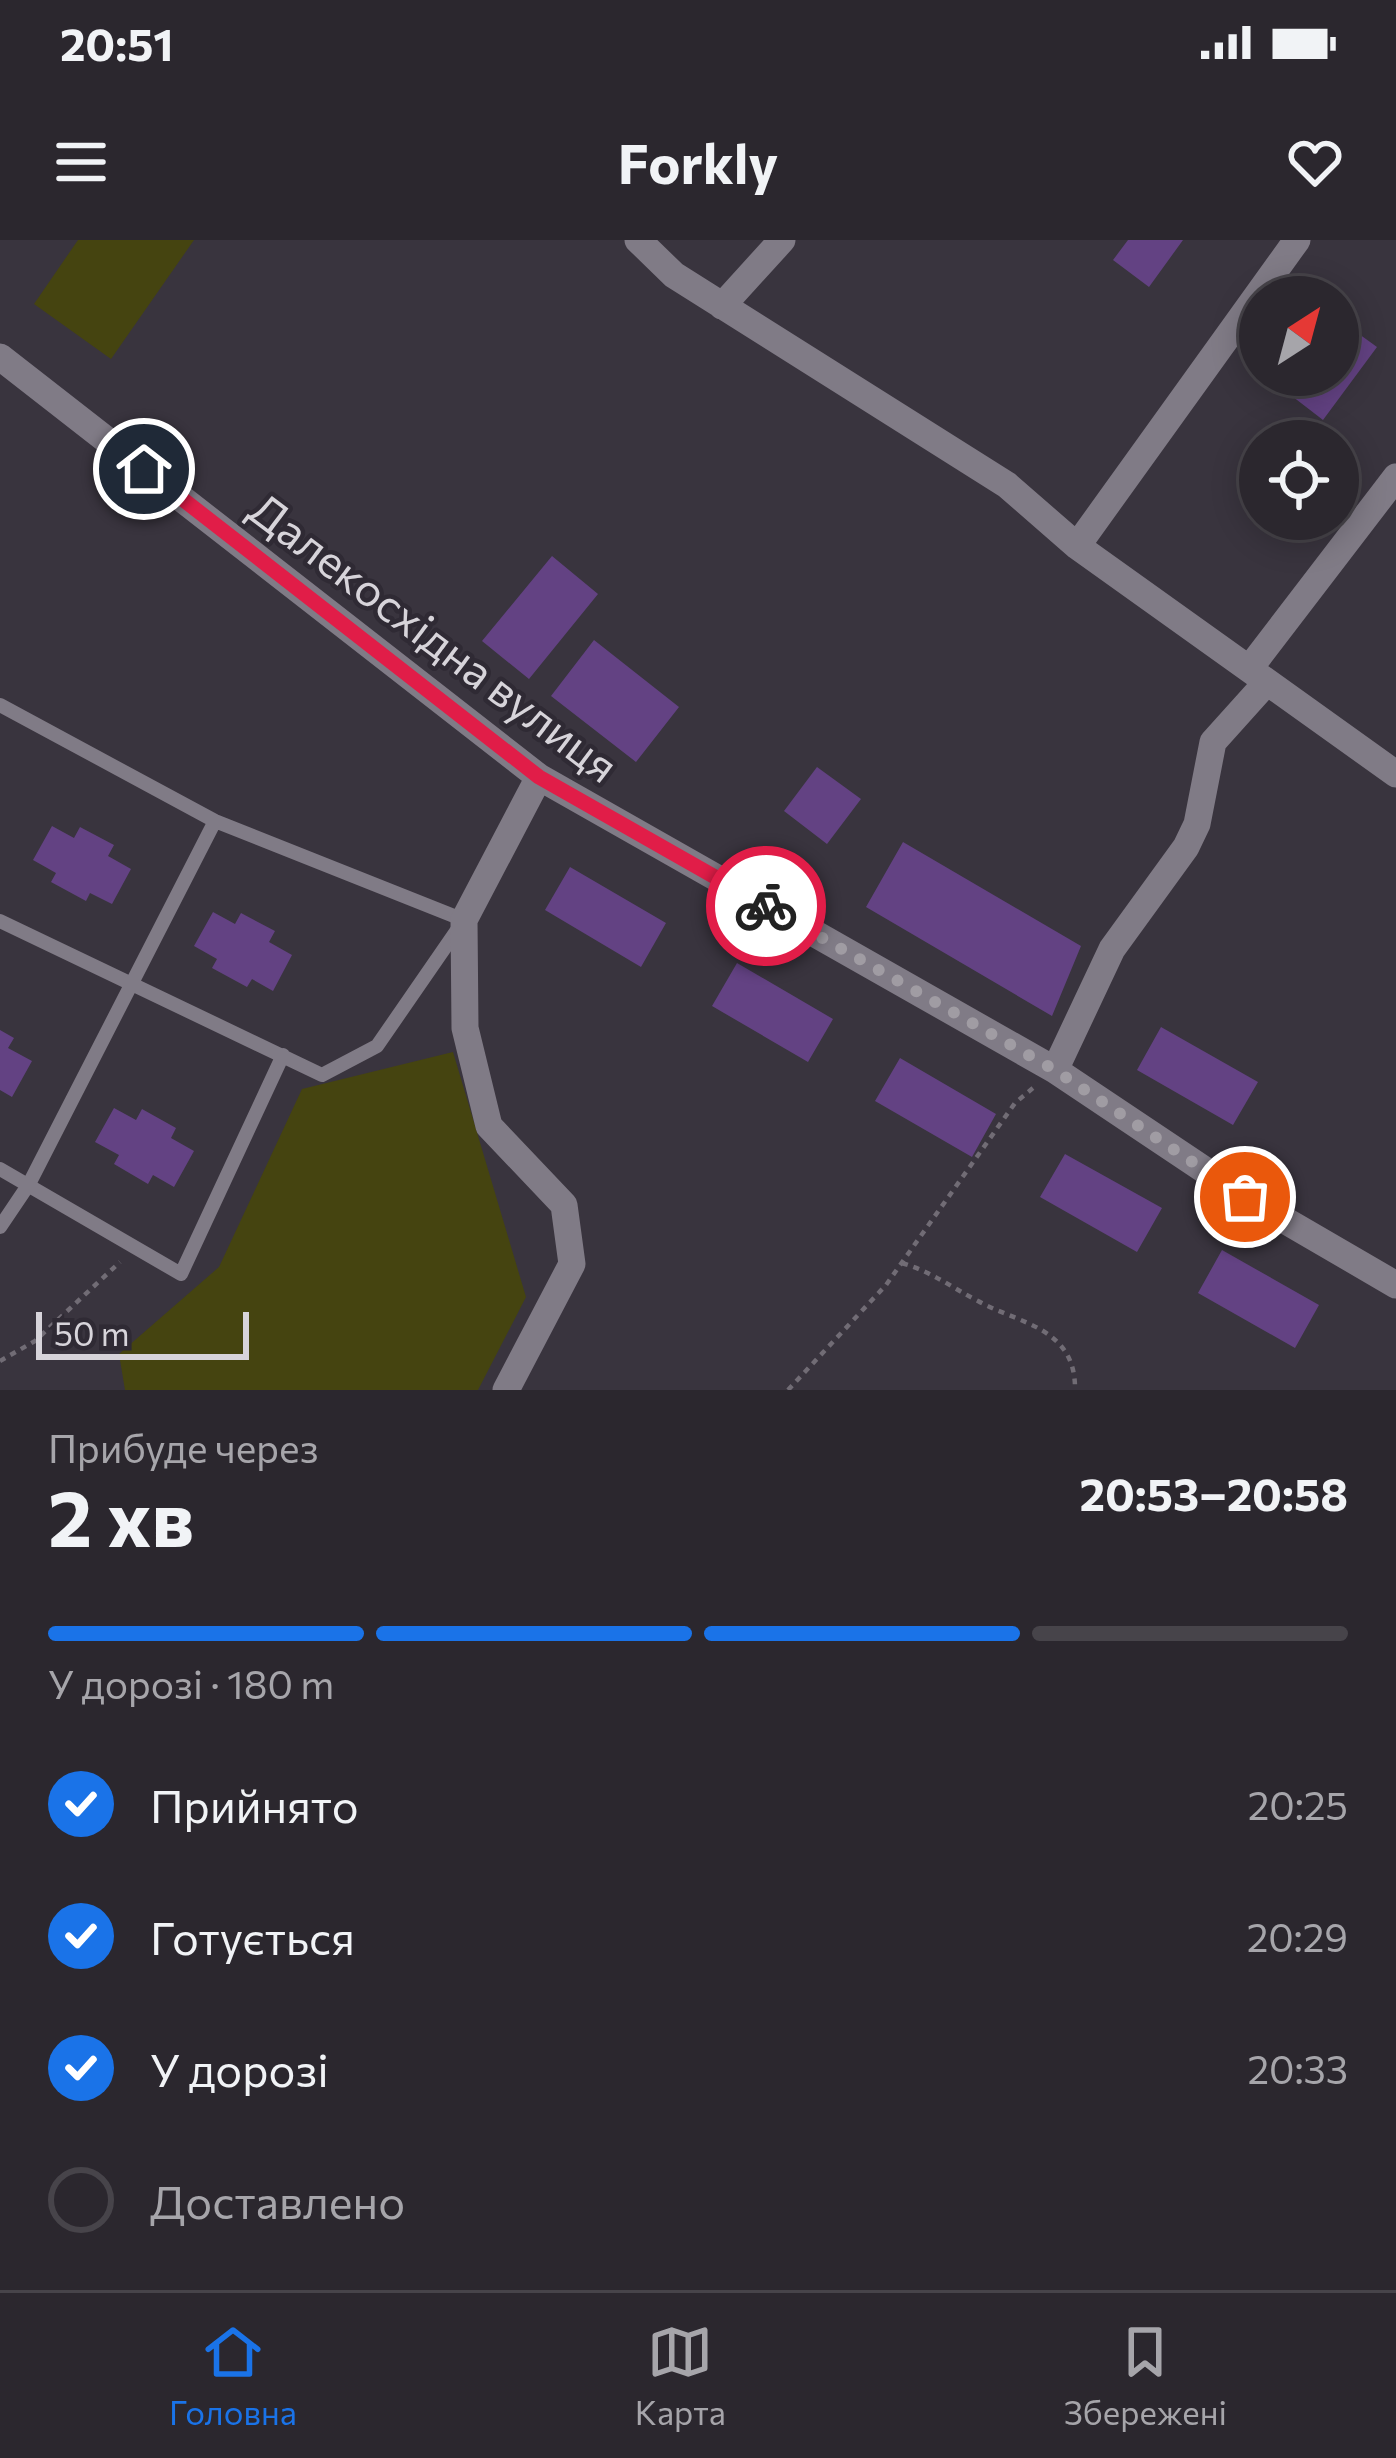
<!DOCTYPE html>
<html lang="uk">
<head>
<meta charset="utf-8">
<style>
  body { margin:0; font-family:Commissioner,sans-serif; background:#37333a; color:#f1f3f6; height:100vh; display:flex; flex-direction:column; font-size:45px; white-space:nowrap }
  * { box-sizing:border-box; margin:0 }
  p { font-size:39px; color:#a6a5aa }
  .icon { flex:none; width:66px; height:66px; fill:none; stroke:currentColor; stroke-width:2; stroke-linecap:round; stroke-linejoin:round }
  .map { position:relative; height:1150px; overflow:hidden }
  .side { display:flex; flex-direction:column; background:#2b272e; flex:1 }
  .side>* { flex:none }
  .needle { width:78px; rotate:36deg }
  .fabs { position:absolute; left:1239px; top:36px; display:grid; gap:24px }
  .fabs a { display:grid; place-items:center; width:120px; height:120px; border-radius:50%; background:#2b272e; box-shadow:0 6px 30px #0003,0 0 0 3px #47444a; font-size:60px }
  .scale { position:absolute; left:36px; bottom:30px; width:213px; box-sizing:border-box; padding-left:12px; border:6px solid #d7d4da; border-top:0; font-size:33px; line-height:42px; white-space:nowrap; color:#d7d4da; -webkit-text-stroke:9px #2f2a34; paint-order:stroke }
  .pin { position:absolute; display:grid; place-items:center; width:102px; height:102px; color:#fff; margin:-51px; border:6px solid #fff; border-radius:50%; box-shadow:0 3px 12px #0007 }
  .courier { position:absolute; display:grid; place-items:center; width:120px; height:120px; margin:-60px; border:9px solid #e11d48; border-radius:50%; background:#fff; color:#222; box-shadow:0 3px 15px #0007 }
  .overview em { font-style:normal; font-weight:700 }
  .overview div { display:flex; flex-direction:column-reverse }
  .overview { display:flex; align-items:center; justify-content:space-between; height:204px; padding:0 48px }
  h1 { font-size:78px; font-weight:700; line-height:90px }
  .bar { display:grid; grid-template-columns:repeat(4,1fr); gap:18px 12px; align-content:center; height:144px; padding:0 48px }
  .bar i { height:15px; border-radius:9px; background:#47444a }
  .bar .active { background:#1a73e8 }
  .bar p { grid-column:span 4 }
  ol { padding:0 48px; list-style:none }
  li { display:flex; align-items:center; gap:36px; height:132px }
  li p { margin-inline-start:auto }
  li .icon { padding:12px; border-radius:50%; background:#1a73e8; color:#fff; stroke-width:4 }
  li:last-child { color:#a6a5aa }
  li i { width:66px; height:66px; border:6px solid #47444a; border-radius:50% }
  .status { display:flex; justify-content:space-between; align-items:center; height:84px; padding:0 60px; background:#2b272e; direction:ltr }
  .status svg { height:33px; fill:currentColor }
  header { display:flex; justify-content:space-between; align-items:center; height:156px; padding:0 48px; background:#2b272e; font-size:54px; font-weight:700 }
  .dock { display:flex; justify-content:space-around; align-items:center; height:168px; border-top:3px solid #47444a; background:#2b272e; font-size:33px; color:#a6a5aa }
  .dock a { display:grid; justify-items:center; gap:6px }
  .dock .active { color:#1a73e8 }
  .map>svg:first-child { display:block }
  .green { fill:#454410 }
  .building { fill:#634283 }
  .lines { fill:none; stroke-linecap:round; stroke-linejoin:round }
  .path { stroke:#716c75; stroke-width:4.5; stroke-dasharray:6 6; stroke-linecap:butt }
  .service { stroke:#807b86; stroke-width:14 }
  .minor { stroke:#807b86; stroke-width:27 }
  .done { stroke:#a09ca3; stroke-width:12; stroke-dasharray:0 21.6 }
  .route { stroke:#e11d48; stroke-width:15 }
  .labels { text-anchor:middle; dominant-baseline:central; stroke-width:9; stroke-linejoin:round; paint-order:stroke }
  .street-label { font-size:45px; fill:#d7d4da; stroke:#2f2a34 }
</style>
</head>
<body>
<div class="status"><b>20:51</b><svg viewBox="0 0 49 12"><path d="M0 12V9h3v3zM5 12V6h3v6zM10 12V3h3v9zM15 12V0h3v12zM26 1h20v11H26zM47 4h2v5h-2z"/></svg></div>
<header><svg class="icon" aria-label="menu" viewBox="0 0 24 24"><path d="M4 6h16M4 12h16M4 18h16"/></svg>Forkly<svg class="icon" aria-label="heart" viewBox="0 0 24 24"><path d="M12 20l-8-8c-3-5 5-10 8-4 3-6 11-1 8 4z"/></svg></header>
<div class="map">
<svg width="1396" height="1150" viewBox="0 0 1396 1150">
  <rect width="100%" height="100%" fill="#39343e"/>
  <path class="green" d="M78,0h116l-83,119 -77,-55z
    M453,812l73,245 -48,93h-353l-6,-36 100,-87 83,-178z"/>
  <path class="building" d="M1128,0h55l-34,47 -36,-27z
    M1341,81l36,26 -54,73 -35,-27 13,-18h37z
    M552,316l46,38 -69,85 -47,-38z
    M594,400l85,67 -43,55 -85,-66z
    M817,527l44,32 -34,45 -43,-33z
    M52,586l22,12 6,-11 34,18 -6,11 23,13 -19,35 -22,-11 -4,8 -35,-19 5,-9 -23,-13z
    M903,602l178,104 -29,70 -186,-109z
    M570,627l96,56 -25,44 -96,-57z
    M213,672l22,12 6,-11 34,18 -6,11 23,13 -19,36 -21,-12 -5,8 -35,-19 5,-9 -23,-13z
    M737,723l96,56 -25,43 -96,-56z
    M1161,787l97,55 -25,43 -96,-55z
    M0,790l14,8 -6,10 24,13 -20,36 -12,-7z
    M900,818l96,56 -24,43 -97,-56z
    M114,868l22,12 6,-11 34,19 -5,10 23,13 -20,36 -21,-12 -5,9 -34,-20 5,-9 -24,-13z
    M1065,914l97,54 -25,44 -97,-55z
    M1222,1010l97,55 -24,43 -97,-55z"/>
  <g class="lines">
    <path class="path" d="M902,1023c30,9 49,24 76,38 41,23 98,26 97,89
      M0,1121l35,-20 85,-79
      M788,1150l98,-105 129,-182 18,-15"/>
    <path class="service" d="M0,465l215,116 249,99 -87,126 -55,29 -322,-154
      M0,929l181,105 102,-219
      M0,987l29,-43 186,-363"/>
    <path class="minor" d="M638,0l36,35 333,210 70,61 319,228
      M722,66l60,-66
      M0,117l539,420 516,293 190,127 151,88
      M1077,306l220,-306
      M1249,429l147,-192
      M1055,830l57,-121 74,-102 11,-23 16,-82 54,-60
      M506,1150l66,-126 -8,-59 -75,-79 -24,-98 -1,-108 75,-143"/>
  </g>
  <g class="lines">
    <path class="done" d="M766,666l289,164 190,127"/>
    <path class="route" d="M144,229l395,308 227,129"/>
  </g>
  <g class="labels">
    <g class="street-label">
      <text transform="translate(435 396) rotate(37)">Далекосхідна вулиця</text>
    </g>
  </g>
</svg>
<div class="fabs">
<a><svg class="needle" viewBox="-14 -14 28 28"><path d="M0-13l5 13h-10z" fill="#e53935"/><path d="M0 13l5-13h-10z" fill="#a6a5aa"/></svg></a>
<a><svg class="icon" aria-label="locate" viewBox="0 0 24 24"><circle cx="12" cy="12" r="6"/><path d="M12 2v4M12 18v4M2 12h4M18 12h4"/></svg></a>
</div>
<div class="scale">50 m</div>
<div class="pin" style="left:1245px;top:957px;background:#ea580c"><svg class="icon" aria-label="bag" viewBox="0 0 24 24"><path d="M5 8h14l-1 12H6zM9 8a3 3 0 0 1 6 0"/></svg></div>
<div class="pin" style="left:144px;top:229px;background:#1f2937"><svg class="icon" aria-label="home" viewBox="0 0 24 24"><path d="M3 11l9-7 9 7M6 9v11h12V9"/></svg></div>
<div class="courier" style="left:766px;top:666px"><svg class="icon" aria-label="bike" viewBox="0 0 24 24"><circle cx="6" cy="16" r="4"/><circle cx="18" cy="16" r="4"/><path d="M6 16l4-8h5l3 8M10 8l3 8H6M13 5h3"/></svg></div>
</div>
<section class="side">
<div class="overview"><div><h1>2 хв</h1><p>Прибуде через</p></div><em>20:53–20:58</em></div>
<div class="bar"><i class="active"></i><i class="active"></i><i class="active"></i><i></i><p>У дорозі · 180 m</p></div>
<ol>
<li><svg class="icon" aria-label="check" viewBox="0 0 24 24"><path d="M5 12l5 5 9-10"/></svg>Прийнято<p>20:25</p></li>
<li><svg class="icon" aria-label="check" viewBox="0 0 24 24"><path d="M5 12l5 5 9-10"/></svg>Готується<p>20:29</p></li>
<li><svg class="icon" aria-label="check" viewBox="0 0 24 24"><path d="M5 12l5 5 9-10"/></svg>У дорозі<p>20:33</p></li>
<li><i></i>Доставлено</li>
</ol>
</section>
<nav class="dock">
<a class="active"><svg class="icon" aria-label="home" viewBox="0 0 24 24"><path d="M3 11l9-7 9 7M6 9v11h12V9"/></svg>Головна</a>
<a><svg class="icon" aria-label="map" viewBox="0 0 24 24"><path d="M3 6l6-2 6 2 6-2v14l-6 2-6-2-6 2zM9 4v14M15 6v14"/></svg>Карта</a>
<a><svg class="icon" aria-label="saved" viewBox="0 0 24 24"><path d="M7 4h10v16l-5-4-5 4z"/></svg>Збережені</a>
</nav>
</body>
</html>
